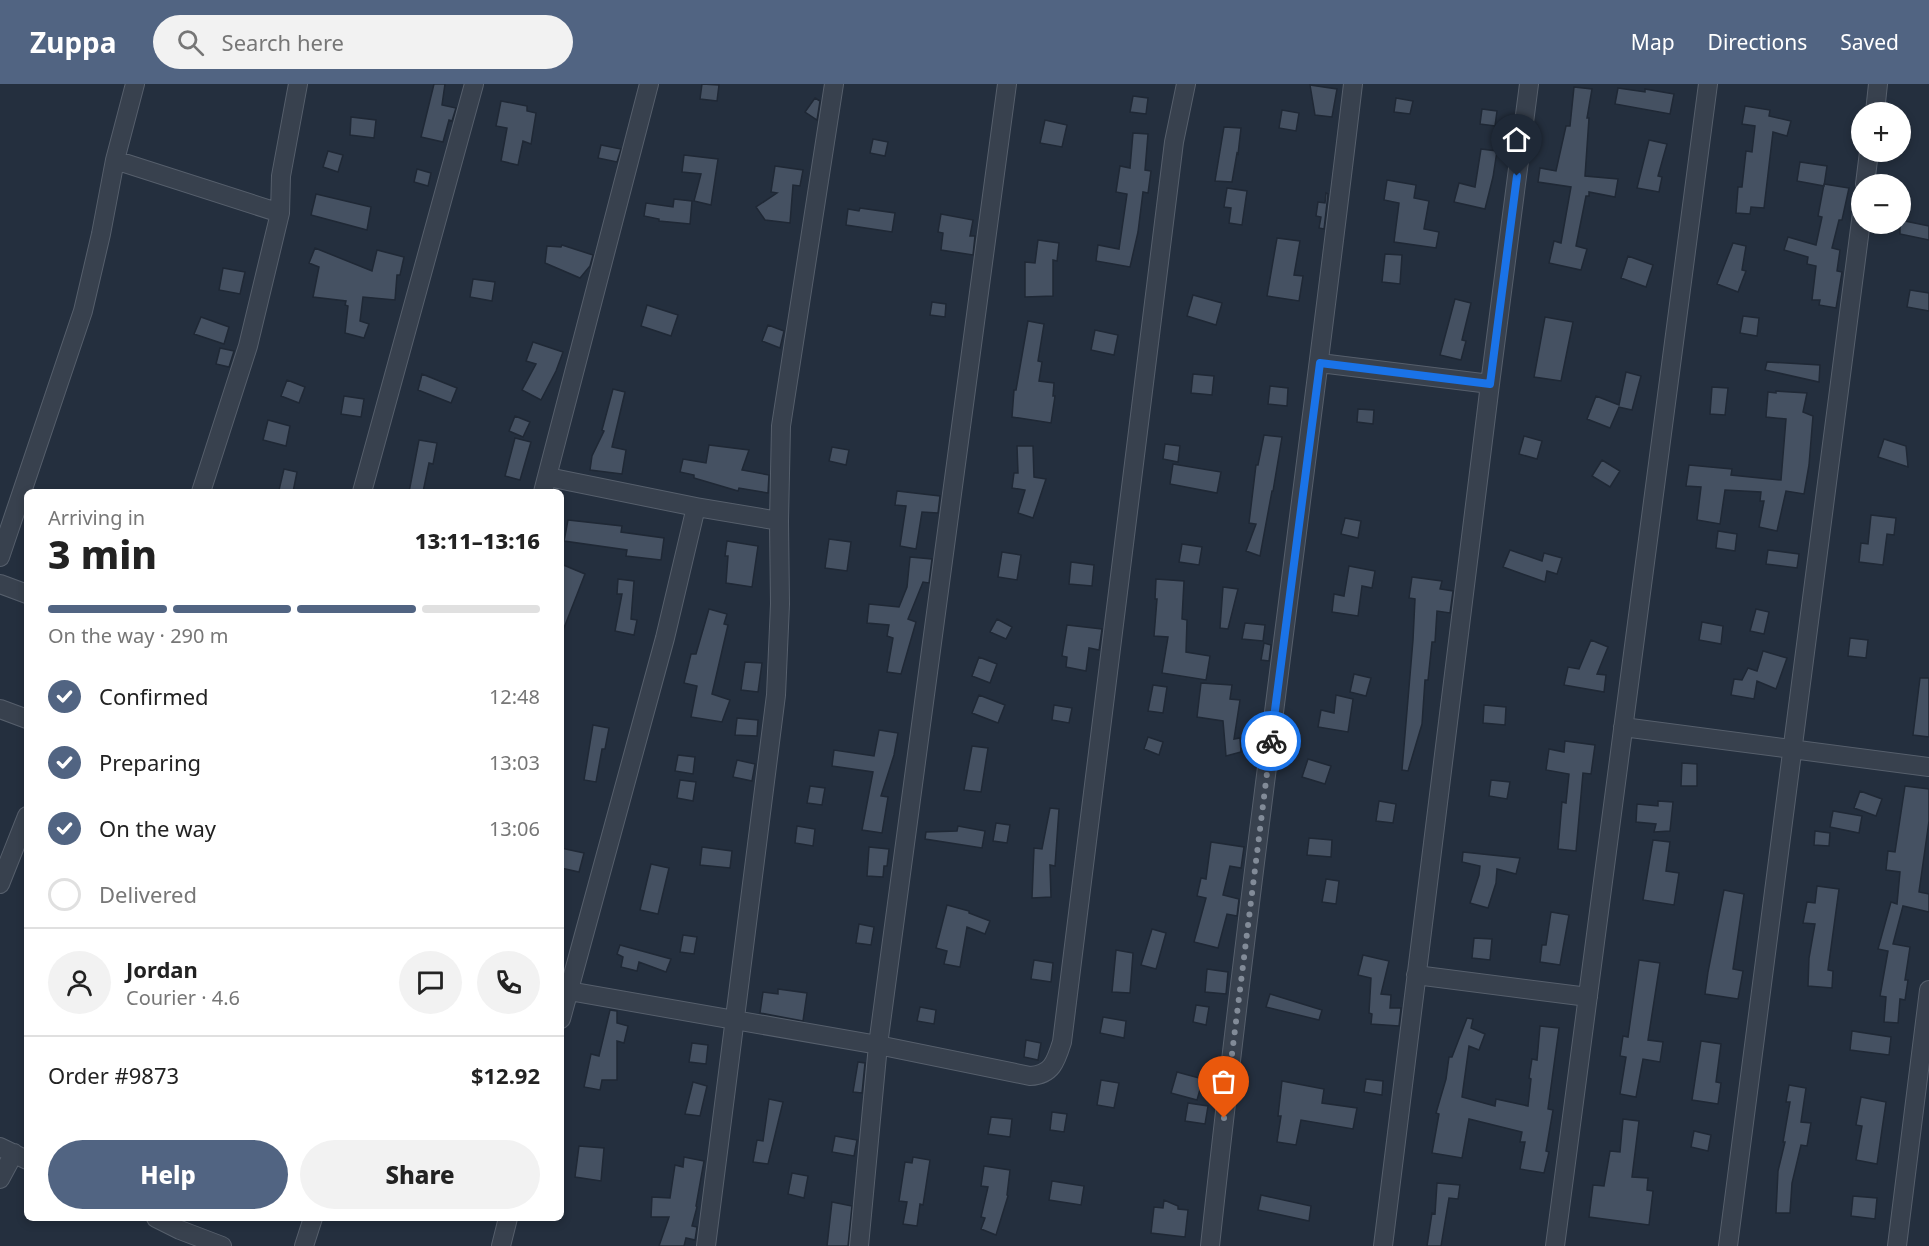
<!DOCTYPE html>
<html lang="en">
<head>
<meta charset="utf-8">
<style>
  body { margin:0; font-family:"Noto Sans",sans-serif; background:#f2f2f2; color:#222; height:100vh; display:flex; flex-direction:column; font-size:22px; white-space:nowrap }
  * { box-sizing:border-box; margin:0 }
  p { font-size:20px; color:#767676 }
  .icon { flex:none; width:33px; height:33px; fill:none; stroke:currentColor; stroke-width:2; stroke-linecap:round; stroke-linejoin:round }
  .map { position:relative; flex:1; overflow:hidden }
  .drawer { position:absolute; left:24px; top:405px; width:540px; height:732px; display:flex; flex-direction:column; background:#fff; border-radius:9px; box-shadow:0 3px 9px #0003 }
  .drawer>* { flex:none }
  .controls { position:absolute; left:1851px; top:18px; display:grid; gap:12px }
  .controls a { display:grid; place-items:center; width:60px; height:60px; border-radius:50%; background:#fff; box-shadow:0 3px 9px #0003; font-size:30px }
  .pin { position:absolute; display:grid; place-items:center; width:51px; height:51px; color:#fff; margin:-62px -26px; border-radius:50% 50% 50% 0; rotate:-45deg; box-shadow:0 0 6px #0007 }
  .pin .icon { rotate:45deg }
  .courier { position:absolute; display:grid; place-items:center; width:60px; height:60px; margin:-30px; border:4px solid #1a73e8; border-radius:50%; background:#fff; color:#222; box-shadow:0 2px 8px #0007 }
  .summary em { font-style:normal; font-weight:800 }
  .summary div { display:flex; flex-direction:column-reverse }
  .summary { display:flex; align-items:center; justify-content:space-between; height:102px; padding:0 24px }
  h1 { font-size:39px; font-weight:800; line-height:45px }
  .bar { display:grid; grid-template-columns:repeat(4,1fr); gap:9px 6px; align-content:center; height:72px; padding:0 24px }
  .bar i { height:8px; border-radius:4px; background:#e0e0e0 }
  .bar .on { background:#516482 }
  .bar p { grid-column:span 4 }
  .line { display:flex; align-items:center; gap:15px; padding:0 24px; border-top:2px solid #e0e0e0 }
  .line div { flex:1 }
  .round { display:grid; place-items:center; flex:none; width:63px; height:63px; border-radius:32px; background:#f2f2f2 }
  ol { padding:0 24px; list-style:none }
  li { display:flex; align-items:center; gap:18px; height:66px }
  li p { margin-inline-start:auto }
  li .icon { padding:6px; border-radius:50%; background:#516482; color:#fff; stroke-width:4 }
  li:last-child { color:#767676 }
  li i { width:33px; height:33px; border:3px solid #e0e0e0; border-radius:50% }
  .button { display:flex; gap:12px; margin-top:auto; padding:12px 24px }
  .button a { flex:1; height:69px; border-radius:36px; background:#516482; color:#fff; font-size:24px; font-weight:800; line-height:69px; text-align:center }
  .button a+a { background:#f2f2f2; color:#222 }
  header { display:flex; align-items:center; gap:36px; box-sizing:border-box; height:84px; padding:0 30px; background:#516482; color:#fff }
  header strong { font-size:28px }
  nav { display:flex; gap:33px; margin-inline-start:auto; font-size:21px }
  .search { width:420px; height:54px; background:#f2f2f2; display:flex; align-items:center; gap:15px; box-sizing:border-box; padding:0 21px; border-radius:33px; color:#767676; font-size:22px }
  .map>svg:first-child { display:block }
  .building { fill:#455162; stroke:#1f2835; stroke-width:1.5 }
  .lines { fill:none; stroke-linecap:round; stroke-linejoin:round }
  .minor-casing { stroke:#565f6c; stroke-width:20 }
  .minor { stroke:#38414e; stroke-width:18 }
  .done { stroke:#828b98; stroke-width:6; stroke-dasharray:0 10.8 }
  .route { stroke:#1a73e8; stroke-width:8 }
</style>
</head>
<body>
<header>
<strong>Zuppa</strong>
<div class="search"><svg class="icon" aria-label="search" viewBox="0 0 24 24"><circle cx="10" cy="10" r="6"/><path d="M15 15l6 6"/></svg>Search here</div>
<nav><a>Map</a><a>Directions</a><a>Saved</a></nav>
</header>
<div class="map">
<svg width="1929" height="1162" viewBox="0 0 1929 1162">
  <rect width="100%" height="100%" fill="#242f3e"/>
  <path class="building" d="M434,0h11l-3,21 14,3 -4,13 -3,-1 -6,22 -22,-5z
    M702,0l17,1 -2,16 -17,-2z
    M1310,1l27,4 -5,28 -17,-2z
    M1574,3l18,2 -5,29h2l-4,58 33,3 -3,18 -26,-5v4h-3l-10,50 11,3 -6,21 -32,-7 5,-22 7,2 10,-56 -33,-5 2,-14 16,3 10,-45h4z
    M1618,4l27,4v-3l29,5 -4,20 -55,-10z
    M1133,12l15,2 -2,16 -16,-2z
    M815,14l5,3 -3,19 -12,-8z
    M1396,14l17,3 -3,13 -16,-2z
    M501,17l26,5v5l9,2 -5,31 -8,-3 -5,24 -17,-4 6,-33 -11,-2z
    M1745,22l25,4 -1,6 22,5 -4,15 -14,-4 -9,76 -13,-1 -1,7 -14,-1 2,-26h4l4,-36 6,1 3,-26 -13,-2z
    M1482,25l15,2 -2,15 -15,-2z
    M1282,26l17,3 -3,18 -17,-3z
    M351,33l25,3 -2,18 -24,-3z
    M1045,36l22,5 -5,22 -22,-4z
    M1224,43l17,1 -3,26 -1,-1 -5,29 -17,-1z
    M1133,49l15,1 -3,36 6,1 -3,22 -5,-1 -5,40 -8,35 -34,-6 2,-16 21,4 8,-55 -11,-2 4,-26 10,2z
    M873,55l15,3 -3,14 -15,-3z
    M1649,56l18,4 -9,32 4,1 -3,15 -22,-4z
    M601,61l20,4 -4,13 -19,-4z
    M1481,65l16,2 -4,26 -8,32 -31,-7 5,-19 16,4z
    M328,67l15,4 -5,17 -15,-5z
    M684,71l34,4 -7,46 -17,-4 7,-27 -19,-2z
    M1800,78l27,4 -3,20 -27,-5z
    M775,82l28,4 -3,16 -7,-1 -3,38 -25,-3 -9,-13 21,-14 -6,-1z
    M417,85l14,4 -3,13 -14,-4z
    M1387,96l29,5 -2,13 15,3 -5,28 15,3 -3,16 -42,-6 5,-39 -15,-3z
    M1824,100l25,4 -7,32h-3l-7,28 8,2 -3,21 5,1 -6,36 -17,-3 1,-5h-8l4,-34 -9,-2 1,-7 -24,-7 4,-13 28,8 6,-28 -4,-1z
    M1227,104l20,3 -5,34 -13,-2 2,-15 -7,-1z
    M1326,109l2,1 -4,35 -5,-1 2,-11 -5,-1 2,-14 7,1z
    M316,110l55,13 -4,23 -56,-15z
    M674,115l18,2 -2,23 -31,-3v-2l-15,-3 2,-13 27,4z
    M860,124l35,5 -3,19 -46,-7 2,-16 11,2z
    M941,130l32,6 -3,16h5l-2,19 -32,-5 2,-17 -5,-1z
    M1900,136l29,6v14l-29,-6z
    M1277,154l23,3 -6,34 9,1 -4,25 -32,-5z
    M1038,156l21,3 -2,18 -4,-1v36l-28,1v-35l10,1z
    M1733,159l13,3 -4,24 4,1 -8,21 -21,-8z
    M562,161l31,10 -3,11 -10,12 -35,-15 2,-17 14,1z
    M315,164l57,23 5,-21 27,7 -4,18h-3l-2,25 -32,-3 -3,24 9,3 -5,14 -19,-5 3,-27 -3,-1 1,-4 -33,-4 6,-30 -10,-4z
    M1385,170l17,1 -2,29 -18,-2z
    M1628,172l25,9 -7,22 -25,-9z
    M223,184l22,4 -5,22 -21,-4z
    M473,195l22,3 -3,19 -22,-4z
    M1910,206l19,3v18l-22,-4z
    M1193,211l29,8 -6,22 -29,-9z
    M1455,215l16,4 -9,37 4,1 -5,19 -21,-5z
    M932,218l14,2 -1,13 -15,-2z
    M647,221l31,10 -7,21 -30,-10z
    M1743,232l16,2 -2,18 -17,-3z
    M201,233l28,10 -5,17 -30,-10z
    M1545,233l28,5 -12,59 -27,-4z
    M1028,237l16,3 -6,37 4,1 -3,19 15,2 -1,13h2l-4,27 -39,-6 2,-27h2z
    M768,241l16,6 -4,17 -18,-7z
    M1095,246l23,5 -4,20 -23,-5z
    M533,258l30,10 -7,19 -15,29 -19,-10 14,-26 -10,-3z
    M220,264l14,3 -5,16 -13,-3z
    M1767,278l53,3 -1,17 -54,-12z
    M1626,288l15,4 -9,34 -13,-3 -9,21 -23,-9 9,-23 23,9z
    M422,290l35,14 -6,15 -33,-13z
    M1193,290l21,2 -2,19 -21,-2z
    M287,296l18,7 -6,16 -18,-7z
    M1270,302l18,2 -1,18 -19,-2z
    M1712,303l16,1 -3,27 -15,-1z
    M613,305l12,3 -13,55 14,3 -4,24 -32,-4 2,-14 12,-25 -2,-1z
    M1776,307l31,2 -4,19 10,4 -4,49 -5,29 -18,-3 -9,40 -18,-4 5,-26h-4l1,-9 -36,-2 -5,34 -23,-4 4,-33 -15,-1 3,-21 43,4 -1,6 50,5 5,-61 -20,-2 2,-25 8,1z
    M344,312l20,3 -3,18 -20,-3z
    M1358,325l16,1 -1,14 -16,-2z
    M515,332l15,6 -7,15 -14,-6z
    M268,336l22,6 -4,20 -23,-6z
    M1264,351l18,2 -9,54h-1l-12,65 -14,-5 10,-27 -7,-1 7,-58h2z
    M1524,352l18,5 -5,18 -18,-5z
    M515,354l16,4 -11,38 -15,-4z
    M1884,355l22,7 2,21 -30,-10z
    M419,356l18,3 -4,21 -4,-1 -6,29h-14z
    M1165,360l15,2 -2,16 -15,-3z
    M709,361l40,5 -7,20 27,5 -1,18 -29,-5 -1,3 -44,-13v-3l-14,-3 3,-13 23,4z
    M1017,362h16l1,31 12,2 -13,39 -15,-5 7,-23 -13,-2 2,-15h4z
    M832,363l17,3 -3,15 -17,-4z
    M1602,376l18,11 -10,16 -18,-11z
    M1173,380l48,8 -4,21 -47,-9z
    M284,385l13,3 -4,20 -14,-2z
    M897,407l43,5 -2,17 -16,-1 -6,37 -16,-3 6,-40 -11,-1z
    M1871,431l25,3 -2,17 -7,-1 -4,31 -24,-3 2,-19 7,1z
    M1345,434l16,3 -3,17 -17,-4z
    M568,436l54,6 -1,6 43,6 -3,22 -35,-4 1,-6 -63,-9z
    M1718,447l19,3 -2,17 -19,-3z
    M829,455l22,3 -4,29 -22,-3z
    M727,457l31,5 -6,41 -26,-4 2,-27h-3z
    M1182,460l20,3 -3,18 -20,-3z
    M1510,466l32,11 2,-8 18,5 -5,16 -10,-3 -2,11 -42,-15z
    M1768,466l31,4 -2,14 -31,-4z
    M1002,468l19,3 -4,25 -19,-3z
    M910,473l22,2 -3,24 -6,-1 -15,37 8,3 -15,52 -14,-2 6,-34 -6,-2 2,-11 -22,-2 2,-19 30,3 8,-20z
    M1071,478l23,3 -2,21 -23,-2z
    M561,480l24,10 -23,59h-1z
    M1349,482l26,5 -3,17 -10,-2 -4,30 -26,-4 2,-18 10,2z
    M1412,493l30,4 -2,8 13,2 -3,22 -13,-2 -2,31h-3l-4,38h-3l-3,44 -14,47 -6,-1 11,-130 2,-41 -6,-1z
    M618,495l16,2 -3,38 6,1 -3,15 -19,-4 7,-37h-5z
    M1156,495l28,2 -2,38 5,1 -1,32 24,4 -4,24 -44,-7 6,-36 -14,-1 3,-37h-2z
    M1223,503l15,2 -10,40 -8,-1z
    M709,525l18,5 -3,10 4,1 -16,69 18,6 -8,22 -31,-5 6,-31 -13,-3 7,-29h5z
    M1756,525l13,3 -5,22 -14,-3z
    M997,535l15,8 -6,12 -16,-7z
    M1702,538l21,4 -2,18 -22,-4z
    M1245,539l20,2 -2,16 -21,-2z
    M1067,541l35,4 -3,21 -10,-2 -3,23 -20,-4 1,-10 -5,-1z
    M1850,554l18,2 -2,18 -18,-2z
    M1591,556l17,7 -11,27 9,1 -2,17 -40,-7 4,-18 11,2z
    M1264,559l7,2 -2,16 -8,-1z
    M1763,567l24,7 -11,31 -19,-8 -3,18 -23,-4 3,-16 8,1 6,-12 9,3z
    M979,573l18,7 -7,19 -18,-7z
    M745,578l17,1 -4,29 -17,-2z
    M1354,590l17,4 -5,18 -16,-4z
    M1920,594h9v59l-16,-2z
    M1201,599l31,2 -2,14 10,1 -6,39 6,-1 1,14 -15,4 -3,-35 -26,-4z
    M1153,601l14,2 -4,26 -15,-2z
    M979,611l26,10 -7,18 -26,-10z
    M1336,611l17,4 -5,33 -30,-5 3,-17 13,3z
    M1054,621l18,3 -3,15 -17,-3z
    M1484,621l22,2 -1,18 -22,-2z
    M737,634l21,2 -1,16 -22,-1z
    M593,641l16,3 -4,21h-3l-6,33 -12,-2z
    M879,646l19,3 -4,22 -13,41 7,1 -6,36 -20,-3 11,-58 -41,-6 2,-16 40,6z
    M1148,653l15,5 -4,13 -15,-6z
    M1565,657l30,4 -4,29 -8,-1 -7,78 -18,-2 4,-47 4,1 3,-29 -23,-4 3,-21 15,3z
    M972,662l16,2 -7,44 -17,-2z
    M678,671l17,2 -2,17 -18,-3z
    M1308,675l23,7 -6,18 -23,-7z
    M737,676l18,4 -3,17 -19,-4z
    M1682,679l15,1v22h-16z
    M680,696l16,2 -3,19 -16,-3z
    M1491,696l19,2 -3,17 -18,-3z
    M810,702l15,2 -3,17 -15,-2z
    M1905,702l24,3v32l-10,71 10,2v18l-26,-6 -10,38 17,3 -5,33h3l-3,20 -5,-1 -2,24 -14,-1 2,-25 -6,-1 8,-45 -10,-2 13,-47 6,2 3,-32 -14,-2 2,-19 7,1z
    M1860,707l22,8 -6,17 -22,-8z
    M1379,717l17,3 -3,19 -17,-2z
    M1658,717l15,1 -3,29 -16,1 2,-8 -20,-2 1,-18 21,2z
    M1050,724l9,1 -4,57 -5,-1 1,32 -19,1 2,-50 8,1z
    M1833,727l29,5 -3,17 -29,-6z
    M996,739l14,2 -3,18 -14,-2z
    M797,742l18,3 -2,17 -18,-3z
    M958,742l27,5 -3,17 -57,-9 1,-7 31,-1z
    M1815,747l15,2 -1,13 -15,-1z
    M1309,754l23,2 -1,17 -24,-2z
    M1653,756l17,2 -4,29 13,2 -5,32 -31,-5z
    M1211,758l33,5 -3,21 -11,-2 -7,29 16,4 -2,17 -10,-2 -9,34 -24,-6 12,-44 -9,-2 4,-18 5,1z
    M702,763l30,4 -2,17 -30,-3z
    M869,763l20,2 -2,17h-3l-1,11 -16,-1z
    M561,764l23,5 -5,19 -18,-4z
    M1463,768l57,6 -4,16 -19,-5 -1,14 -8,25 -18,-5 9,-28 1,-9 -18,-4z
    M651,780l18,4 -11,46 -18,-4z
    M1326,795l13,2 -3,23 -14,-2z
    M1817,802l22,3 -11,81 5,1 -1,17 -24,-2 1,-28 6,-34 -12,-1 4,-21 8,1z
    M1724,806l20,4 -11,75 10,2 -5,28 -33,-5 3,-22z
    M947,821l22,6v2l21,8 -5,13 -18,-7 -7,40 -16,-3 3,-13 -11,-3z
    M1551,828l18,3 -9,50 -20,-3 2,-17h4z
    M859,840l15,3 -3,18 -15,-2z
    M1152,845l14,4 -10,36 -15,-4z
    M683,851l14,2 -3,17 -14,-2z
    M1474,854l18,1 -2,21 -18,-2z
    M620,861l51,14 -5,13 -27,-10 -2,9 -16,-4 2,-10 -6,-3z
    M1116,866l17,3 -3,40 -18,-1z
    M1363,871l26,6 -8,33 10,1 -1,13h11l-2,18 -28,-2 1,-10 -3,-1 2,-35 -13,-3z
    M1034,876l19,3 -2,19 -20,-3z
    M1639,876l21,3 -12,77 15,2 -3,20 -17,-3 -7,38 -16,-3 6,-37 -6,-1 3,-20 5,1z
    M1207,885l21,3 -2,22 -21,-2z
    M778,905l29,4 -4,28 -43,-8 3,-21 15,2z
    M1270,910l52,16 -3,10 -53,-13z
    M1196,921l13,2 -3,18 -13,-3z
    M920,923l16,3 -2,14 -17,-3z
    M610,926l7,1v12l11,3 -4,17 -7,-2v39h-15l-2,10 -16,-3 7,-33 8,2z
    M1103,933l23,4 -2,17 -24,-5z
    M1467,934l6,1 -2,9 14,6 -6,16 -10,-4 -7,51 33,9 1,-7 32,7 3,-27 -2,-1 3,-19 5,1 3,-34 19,2 -11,81 5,1 -7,41 3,1 -5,21 -24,-4 5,-27h-5l2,-10 -53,-13 -7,39 -30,-5 7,-39 -3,-1 10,-34 3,-22h3z
    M1852,947l39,6 -2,18 -39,-5z
    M1026,956l15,3 -3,17 -14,-3z
    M1701,957l20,3 -5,38 5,1 -3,21 -26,-4z
    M692,959l16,2 -2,19 -17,-2z
    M858,978l7,1 -3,30 -9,-1z
    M1177,988l26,7 -6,21 -26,-7z
    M1366,995l17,2 -1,14 -18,-3z
    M1101,996l18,3 -5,25 -17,-3z
    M1282,997l42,8 -2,14 35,5 -4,21 -52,-9 -5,25 -19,-3 4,-26h-3z
    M693,998l14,4 -7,30 -15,-2z
    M1789,1001l17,3 -5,34 10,1 -4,23 -6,-1 -9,38 -2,30h-14l2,-42 7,-29h-2l7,-40h-4z
    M1861,1013l25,5 -9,62 -21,-4 6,-34 -6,-1z
    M769,1015l14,3 -15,62 -15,-2 4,-22 6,1z
    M1188,1019l20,3 -3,18 -20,-3z
    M1052,1028l15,2 -3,18 -14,-2z
    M991,1033l21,2 -2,18 -22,-3z
    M1623,1035l16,2 -7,56 16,1 -1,12 6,1 -4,34 -60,-8 4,-32 11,1 6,-35 10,1z
    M1694,1047l17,4 -3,16 -17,-4z
    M835,1052l22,4 -3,16 -22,-4z
    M579,1062l25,2 -3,33 -26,-4z
    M684,1073l20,4 -8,45 1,1 -5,19 5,1 -2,13 -9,-2 -2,8h-25l10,-29h-18l1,-20 18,1 5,-33 8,2z
    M913,1073l17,3 -7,45 -3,-1 -3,22 -14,-2 4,-22 -8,-1 6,-39 7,1z
    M984,1082l26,4 -3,25 1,1 -12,39 -15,-6 4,-11 -4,-1 7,-30 -7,-1z
    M792,1089l16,3 -4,22 -16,-4z
    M1052,1097l32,5 -3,19 -32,-5z
    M1437,1099l23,2 -2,14 -9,-1 -8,48h-14l5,-33 3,1z
    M1261,1111l50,11 -2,15 -51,-11z
    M1853,1112l24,2 -2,21 -24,-3z
    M1164,1116l14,6v3l10,1 -3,27 -34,-4 3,-26 9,1z
    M832,1118l20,4 -4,40h-21z"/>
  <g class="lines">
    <defs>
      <path id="minor" d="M1875,28l3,-28
        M115,76l165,53
        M1865,100l4,-32
        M1320,279l170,21
        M548,393l148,30 83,14
        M201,408l47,-146 32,-133 1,-37 17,-92
        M362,408l112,-408
        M543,408l106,-408
        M0,473l83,-246 18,-77 14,-74 20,-76
        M0,500l27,10
        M0,625l27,10
        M1623,643l306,40
        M0,800l27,-68
        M1416,891l172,22
        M569,907l309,54 152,31c22,-1 26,-15 32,-34l112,-900 12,-58
        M561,935l104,-381 31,-131
        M0,1063l27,13
        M0,1095l14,-26
        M156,1134l24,12 42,16
        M304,1162l9,-28
        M501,1162l7,-28
        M706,1162l70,-551 4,-91 -1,-83 2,-95 53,-342
        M859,1162l19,-201 129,-961
        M1210,1162c42,-388 97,-774 143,-1162
        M1383,1162l107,-862 39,-300
        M1555,1162l153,-1162
        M1728,1162l134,-1033
        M1897,1162l32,-256"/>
    </defs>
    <use href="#minor" class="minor-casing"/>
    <use href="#minor" class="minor"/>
  </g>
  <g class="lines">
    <path class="done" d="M1224,1034l47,-377"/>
    <path class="route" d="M1271,657l49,-378 170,21 27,-208"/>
  </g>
</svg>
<div class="controls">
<a>+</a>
<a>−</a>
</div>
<div class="pin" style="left:1224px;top:1034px;background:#ea580c"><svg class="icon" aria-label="bag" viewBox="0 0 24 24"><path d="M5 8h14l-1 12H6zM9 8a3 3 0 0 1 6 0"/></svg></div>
<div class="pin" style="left:1517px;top:92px;background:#1f2937"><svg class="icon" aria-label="home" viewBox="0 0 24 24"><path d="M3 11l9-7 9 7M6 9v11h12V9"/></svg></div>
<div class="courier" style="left:1271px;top:657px"><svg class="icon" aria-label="bike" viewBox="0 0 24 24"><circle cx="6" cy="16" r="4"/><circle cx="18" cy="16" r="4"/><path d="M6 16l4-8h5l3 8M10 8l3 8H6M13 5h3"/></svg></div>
<section class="drawer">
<div class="summary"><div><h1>3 min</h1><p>Arriving in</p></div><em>13:11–13:16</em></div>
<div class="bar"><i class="on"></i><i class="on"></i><i class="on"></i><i></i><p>On the way · 290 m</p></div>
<ol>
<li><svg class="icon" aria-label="check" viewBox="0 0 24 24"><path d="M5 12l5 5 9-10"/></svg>Confirmed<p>12:48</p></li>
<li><svg class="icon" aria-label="check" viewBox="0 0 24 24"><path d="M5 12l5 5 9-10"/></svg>Preparing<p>13:03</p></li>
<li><svg class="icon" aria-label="check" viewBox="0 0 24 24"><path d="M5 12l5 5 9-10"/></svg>On the way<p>13:06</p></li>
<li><i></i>Delivered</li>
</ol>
<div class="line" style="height:108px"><a class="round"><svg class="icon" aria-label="person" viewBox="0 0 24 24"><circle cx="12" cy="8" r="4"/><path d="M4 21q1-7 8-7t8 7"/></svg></a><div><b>Jordan</b><p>Courier · 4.6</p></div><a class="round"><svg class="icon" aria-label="chat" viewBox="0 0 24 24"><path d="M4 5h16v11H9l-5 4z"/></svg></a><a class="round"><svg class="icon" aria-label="phone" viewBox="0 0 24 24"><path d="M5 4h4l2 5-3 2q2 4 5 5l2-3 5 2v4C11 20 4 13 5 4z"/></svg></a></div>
<div class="line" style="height:78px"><div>Order #9873</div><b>$12.92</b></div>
<div class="button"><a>Help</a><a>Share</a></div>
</section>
</div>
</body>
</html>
